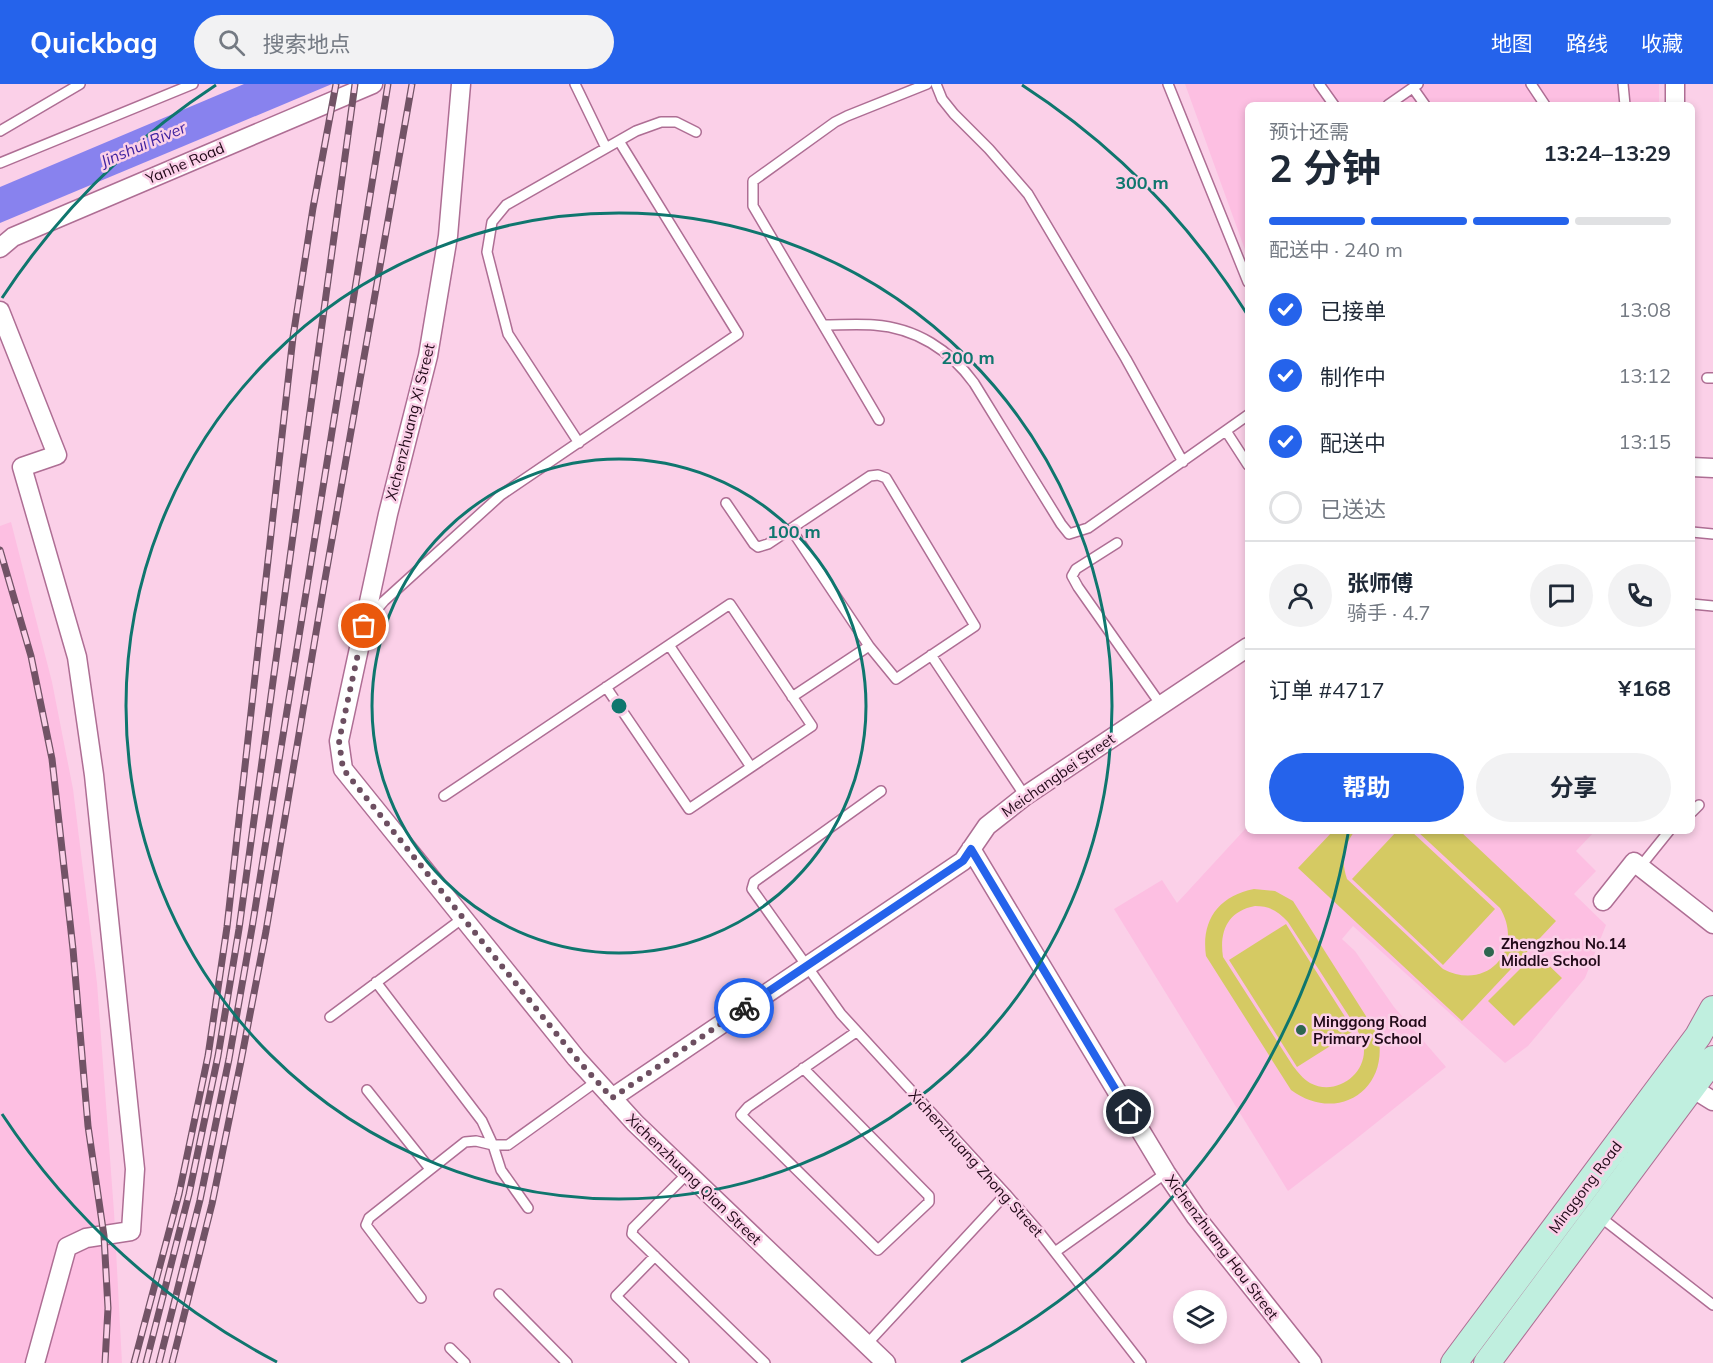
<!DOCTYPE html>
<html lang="zh">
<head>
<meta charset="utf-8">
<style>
  body { margin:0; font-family:Mulish,"Noto Sans SC",sans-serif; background:#f2f2f3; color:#1f2937; height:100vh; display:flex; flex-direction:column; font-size:22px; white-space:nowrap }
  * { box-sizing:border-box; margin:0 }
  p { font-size:20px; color:#747a83 }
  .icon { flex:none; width:33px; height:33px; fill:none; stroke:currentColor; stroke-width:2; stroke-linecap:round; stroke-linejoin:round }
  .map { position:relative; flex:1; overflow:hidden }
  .panel { position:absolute; left:1245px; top:18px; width:450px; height:732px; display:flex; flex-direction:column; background:#fff; border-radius:9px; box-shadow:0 3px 9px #0003 }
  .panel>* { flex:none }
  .buttons { position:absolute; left:1173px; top:1206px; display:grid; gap:12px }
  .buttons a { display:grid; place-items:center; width:54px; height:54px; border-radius:50%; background:#fff; box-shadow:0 3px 9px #0003; font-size:30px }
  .pin { position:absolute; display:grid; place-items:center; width:51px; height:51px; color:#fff; margin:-26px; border:3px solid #fff; border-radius:50%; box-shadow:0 2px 6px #0007 }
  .courier { position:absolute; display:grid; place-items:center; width:60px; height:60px; margin:-30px; border:4px solid #2563eb; border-radius:50%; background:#fff; color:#222; box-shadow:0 2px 8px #0007 }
  .headline em { font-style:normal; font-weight:700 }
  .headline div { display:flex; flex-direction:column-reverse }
  .headline { display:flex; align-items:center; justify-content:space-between; height:102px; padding:0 24px }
  h1 { font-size:39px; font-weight:700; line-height:45px }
  .bar { display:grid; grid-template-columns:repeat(4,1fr); gap:9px 6px; align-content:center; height:72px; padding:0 24px }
  .bar i { height:8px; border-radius:4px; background:#e0e1e3 }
  .bar .selected { background:#2563eb }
  .bar p { grid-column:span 4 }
  .line { display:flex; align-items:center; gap:15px; padding:0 24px; border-top:2px solid #e0e1e3 }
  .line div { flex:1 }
  .round { display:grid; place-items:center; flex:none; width:63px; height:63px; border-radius:32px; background:#f2f2f3 }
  ol { padding:0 24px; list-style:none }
  li { display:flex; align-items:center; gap:18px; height:66px }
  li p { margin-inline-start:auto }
  li .icon { padding:6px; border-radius:50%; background:#2563eb; color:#fff; stroke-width:4 }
  li:last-child { color:#747a83 }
  li i { width:33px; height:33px; border:3px solid #e0e1e3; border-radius:50% }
  .cta { display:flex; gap:12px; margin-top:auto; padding:12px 24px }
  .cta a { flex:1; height:69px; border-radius:36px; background:#2563eb; color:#fff; font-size:24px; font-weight:700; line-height:69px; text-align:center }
  .cta a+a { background:#f2f2f3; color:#1f2937 }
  header { display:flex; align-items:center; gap:36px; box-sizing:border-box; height:84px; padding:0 30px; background:#2563eb; color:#fff }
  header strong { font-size:28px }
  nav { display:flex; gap:33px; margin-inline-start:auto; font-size:21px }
  .search { width:420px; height:54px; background:#f2f2f3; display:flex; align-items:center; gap:15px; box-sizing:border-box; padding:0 21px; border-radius:33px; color:#747a83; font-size:22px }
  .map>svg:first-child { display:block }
  .built { fill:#fdbfe2 }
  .green { fill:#d5ca63; fill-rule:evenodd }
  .water { fill:#8882ee }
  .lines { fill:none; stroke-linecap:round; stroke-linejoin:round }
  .lane-casing { stroke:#ae6e94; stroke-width:12 }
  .street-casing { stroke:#ae6e94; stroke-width:21 }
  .secondary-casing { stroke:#ae6e94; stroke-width:28 }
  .lane { stroke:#fff; stroke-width:9 }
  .street { stroke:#fff; stroke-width:18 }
  .secondary { stroke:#c0efdf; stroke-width:26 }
  .rail-casing { stroke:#725366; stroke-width:7 }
  .rail { stroke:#fbd0e8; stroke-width:4.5; stroke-dasharray:14; stroke-linecap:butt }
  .done { stroke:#6d4f61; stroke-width:6; stroke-dasharray:0 10.8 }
  .route { stroke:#2563eb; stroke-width:8 }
  .ring { fill:none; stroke:#0f766e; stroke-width:3 }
  .poi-dot { fill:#2e664f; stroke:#fbd0e8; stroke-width:2 }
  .labels { text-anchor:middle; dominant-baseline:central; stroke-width:5; stroke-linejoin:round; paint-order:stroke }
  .street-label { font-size:15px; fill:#210918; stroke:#fbd0e8 }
  .poi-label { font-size:15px; font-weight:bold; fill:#210918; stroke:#fbd0e8; text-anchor:start }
  .water-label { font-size:16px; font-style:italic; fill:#3f22a0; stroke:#fbd0e8 }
  .centre { fill:#0f766e; stroke:#fbd0e8; stroke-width:3 }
  .ring-label { font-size:18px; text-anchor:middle; font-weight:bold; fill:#0f766e; stroke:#fbd0e8; stroke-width:5; stroke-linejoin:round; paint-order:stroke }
</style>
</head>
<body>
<header>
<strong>Quickbag</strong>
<div class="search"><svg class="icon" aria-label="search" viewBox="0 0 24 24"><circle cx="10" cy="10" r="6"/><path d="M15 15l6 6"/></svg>搜索地点</div>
<nav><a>地图</a><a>路线</a><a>收藏</a></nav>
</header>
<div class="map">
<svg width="1713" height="1279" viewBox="0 0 1713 1279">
  <rect width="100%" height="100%" fill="#fbd0e8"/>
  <path class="built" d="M1185,0h474v21h-411v153z
    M11,438l41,160 21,107 24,194 17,229 8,151h-122v-837z
    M1248,742v5h347l-19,20 20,20 -22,23 32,31 -21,53 -57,68 -23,17 -152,-137 -11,13 13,12 39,56 52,60 -95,76 -63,48 -174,-282 48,-29 15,23z"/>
  <path class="green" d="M1333,747h22c-12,15 -14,31 -8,48l96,90c44,23 82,-19 57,-61l-83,-77h43l96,90 -94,100 -164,-153z
    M1397,747h14l84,78 -52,56 -91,-86z
    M1254,805l21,2 18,10 85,134c12,55 -41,89 -87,55l-85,-134c-5,-35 12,-60 48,-67zM1255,822c15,0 23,5 33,16l68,105c3,7 7,14 8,22 1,28 -30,47 -54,34 -7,-4 -12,-11 -17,-17l-70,-109c-4,-26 5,-46 32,-51z
    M1286,840l68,107 -57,36 -68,-107z
    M1536,869l26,25 -48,48 -26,-25z"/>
  <path class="water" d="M244,0h88l-332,139v-36z"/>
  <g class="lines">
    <defs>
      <path id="lane" d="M575,0l31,64
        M936,0l6,15 12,15 35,35 39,45 98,165 57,103
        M1168,0l80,198
        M1319,0l15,21
        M1531,0l14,21
        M1623,0l2,21
        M1413,4l12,17
        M1388,21l30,-21
        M0,47l80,-47
        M0,79l193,-79
        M823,241c17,0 34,-1 51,0 42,3 76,25 100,58l87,141 8,10 19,-6 160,-113
        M1707,294h6
        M879,336l-126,-214v-25l82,-59 12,-6 80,-32
        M1226,347l22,34
        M579,359l-71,-109 -21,-82 5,-30 14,-17 130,-74 25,-9h15l20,10
        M726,419l28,41 4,3 10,-3 102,-68 8,-1 8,3 89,148 -79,53 -27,-33
        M791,445l78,117 -77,51
        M1692,448l21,2
        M1117,459l-41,26 -4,7 6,11 83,118
        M1692,520l21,2
        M368,536l16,-19 117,-106 237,-161 -119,-193
        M669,561l82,122
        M931,571l94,141
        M881,707l-127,91 -2,7 89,125 165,180 34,39 101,130
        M444,712l21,-14 265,-178 82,122 -123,83 -83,-122
        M1692,728l7,-7
        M1640,783l29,-36
        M376,898l106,139 11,24 8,25 27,38
        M330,933l133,-99
        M803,984l126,128v6l-51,48 -137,-135 7,-8 108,-75
        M367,1006l63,79
        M688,1089l-55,55 -1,6 133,129
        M1599,1132l114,89
        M1055,1168l111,-79
        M655,1172l-39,40 68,67
        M499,1210l68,69
        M421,1214l-55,-73 3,-7 96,-76 11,-1 17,4h15l89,-64
        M867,1260l139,-150
        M450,1264l15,15"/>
      <path id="street" d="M461,0l-13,152 -20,120 -40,158 -49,227 4,28 233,289 59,65 251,240
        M1675,21v-21
        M0,164l13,-11 360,-153
        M0,227l57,144 -35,12 55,190 17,118 41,394 -4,62 -45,7 -19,9 -32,116
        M1692,383l21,1
        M971,765l195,324 30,44 116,146
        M1603,817l31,-39 79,62
        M1692,1004l21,13
        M612,1014l351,-237 24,-35 38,-30 223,-149"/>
      <path id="secondary" d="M1454,1279l244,-327 15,-27
        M1487,1279l226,-304"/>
    </defs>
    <use href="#lane" class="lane-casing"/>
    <use href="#street" class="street-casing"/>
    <use href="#secondary" class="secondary-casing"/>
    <use href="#lane" class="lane"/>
    <use href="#street" class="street"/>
    <use href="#secondary" class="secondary"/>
    <defs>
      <path id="rail" d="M0,466l31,106 21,103 21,190 15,177 16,110 4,72 -3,55
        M134,1279l45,-169 29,-138 19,-129 66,-590 20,-129 23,-124
        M146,1279l43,-169 29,-138 21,-127 116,-845
        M159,1279l41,-163 29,-141 23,-131 136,-844
        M172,1279l40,-159 29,-143 25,-130 58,-346 88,-501"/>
    </defs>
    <use href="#rail" class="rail-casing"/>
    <use href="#rail" class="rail"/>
  </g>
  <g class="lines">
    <path class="done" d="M364,542l-25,115 4,28 233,289 36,40 132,-90"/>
    <path class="route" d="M744,924l219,-147 8,-12 158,263"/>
  </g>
  <g class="ring">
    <circle cx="619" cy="622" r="247"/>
    <circle cx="619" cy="622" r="493"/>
    <path d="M1348 750A740 740 0 0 1 961 1278M277 1278A740 740 0 0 1 2 1030M2 214A740 740 0 0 1 216 1M1022 1A740 740 0 0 1 1247 230"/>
  </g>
  <g class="poi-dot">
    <circle cx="1489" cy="868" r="6"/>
    <circle cx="1301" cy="946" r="6"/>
  </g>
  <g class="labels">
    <g class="street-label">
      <text transform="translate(185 79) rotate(-23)">Yanhe Road</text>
      <text transform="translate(410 338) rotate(-76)">Xichenzhuang Xi Street</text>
      <text transform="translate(1058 691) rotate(-35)">Meichangbei Street</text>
      <text transform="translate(976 1079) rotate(48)">Xichenzhuang Zhong Street</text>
      <text transform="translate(694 1095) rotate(44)">Xichenzhuang Qian Street</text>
      <text transform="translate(1585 1103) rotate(-53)">Minggong Road</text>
      <text transform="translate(1222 1163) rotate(53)">Xichenzhuang Hou Street</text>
    </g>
    <g class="poi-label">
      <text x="1501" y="859">Zhengzhou No.14<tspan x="1501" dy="17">Middle School</tspan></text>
      <text x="1313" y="937">Minggong Road<tspan x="1313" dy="17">Primary School</tspan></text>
    </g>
    <g class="water-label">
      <text transform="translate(143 60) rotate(-23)">Jinshui River</text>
    </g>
  </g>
  <circle cx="619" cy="622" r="9" class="centre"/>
  <g class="ring-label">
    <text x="1142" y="105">300 m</text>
    <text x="968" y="280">200 m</text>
    <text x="794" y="454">100 m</text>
  </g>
</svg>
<div class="buttons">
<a><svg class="icon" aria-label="layers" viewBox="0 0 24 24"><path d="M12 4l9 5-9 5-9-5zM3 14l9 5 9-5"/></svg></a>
</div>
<div class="pin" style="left:364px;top:542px;background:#ea580c"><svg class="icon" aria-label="bag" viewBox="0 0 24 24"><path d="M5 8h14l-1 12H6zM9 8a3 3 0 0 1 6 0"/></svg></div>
<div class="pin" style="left:1129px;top:1028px;background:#1f2937"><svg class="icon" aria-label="home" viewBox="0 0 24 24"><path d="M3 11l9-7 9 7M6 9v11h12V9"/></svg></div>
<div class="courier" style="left:744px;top:924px"><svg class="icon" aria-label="bike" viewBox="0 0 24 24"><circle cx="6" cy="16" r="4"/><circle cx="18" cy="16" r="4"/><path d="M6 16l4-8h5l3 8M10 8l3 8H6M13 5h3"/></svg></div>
<section class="panel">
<div class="headline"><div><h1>2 分钟</h1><p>预计还需</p></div><em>13:24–13:29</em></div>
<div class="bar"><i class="selected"></i><i class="selected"></i><i class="selected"></i><i></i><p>配送中 · 240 m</p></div>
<ol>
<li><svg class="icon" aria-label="check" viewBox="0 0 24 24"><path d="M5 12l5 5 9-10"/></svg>已接单<p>13:08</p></li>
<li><svg class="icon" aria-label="check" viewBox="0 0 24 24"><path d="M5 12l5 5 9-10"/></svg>制作中<p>13:12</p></li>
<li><svg class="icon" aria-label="check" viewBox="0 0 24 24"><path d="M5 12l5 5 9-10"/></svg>配送中<p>13:15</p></li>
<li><i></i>已送达</li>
</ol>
<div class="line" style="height:108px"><a class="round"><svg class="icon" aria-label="person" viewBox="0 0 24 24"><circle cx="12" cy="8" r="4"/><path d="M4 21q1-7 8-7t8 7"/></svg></a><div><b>张师傅</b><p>骑手 · 4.7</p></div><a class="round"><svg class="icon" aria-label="chat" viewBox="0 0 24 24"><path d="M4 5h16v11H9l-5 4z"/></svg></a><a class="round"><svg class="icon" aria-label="phone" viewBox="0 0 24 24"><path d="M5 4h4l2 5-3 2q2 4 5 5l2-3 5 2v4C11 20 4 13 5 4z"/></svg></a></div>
<div class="line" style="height:78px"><div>订单 #4717</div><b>¥168</b></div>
<div class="cta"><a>帮助</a><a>分享</a></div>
</section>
</div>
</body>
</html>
